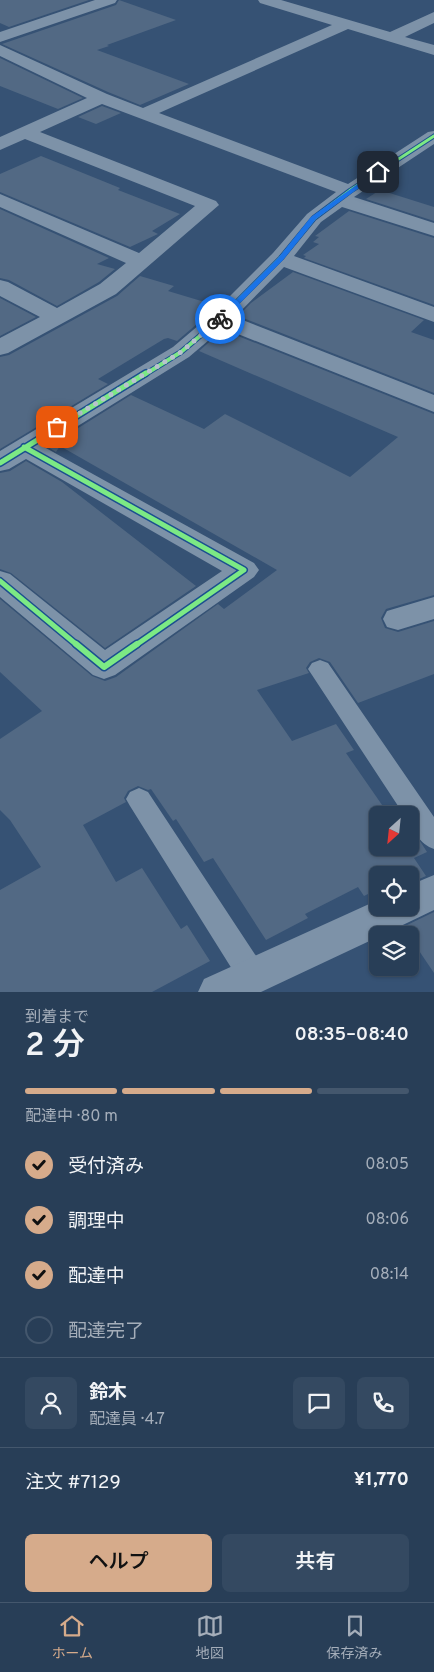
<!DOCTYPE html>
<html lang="ja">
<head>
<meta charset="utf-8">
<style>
  body { margin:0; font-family:Overpass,"Noto Sans JP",sans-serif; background:#344961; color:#f1f3f6; height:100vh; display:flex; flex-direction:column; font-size:19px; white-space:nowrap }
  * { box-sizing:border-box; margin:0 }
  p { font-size:16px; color:#a5aeba }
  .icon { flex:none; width:28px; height:28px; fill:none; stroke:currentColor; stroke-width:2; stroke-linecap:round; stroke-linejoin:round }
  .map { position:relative; height:992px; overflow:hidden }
  .drawer { display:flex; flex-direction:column; background:#283e57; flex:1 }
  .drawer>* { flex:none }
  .needle { width:32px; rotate:207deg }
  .buttons { position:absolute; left:369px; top:806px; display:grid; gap:10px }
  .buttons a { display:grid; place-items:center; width:50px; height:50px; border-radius:8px; background:#283e57; box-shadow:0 1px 4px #0004,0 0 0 1px #44576d; font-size:25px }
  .pin { position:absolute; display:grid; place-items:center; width:42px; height:42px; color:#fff; margin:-21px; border-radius:10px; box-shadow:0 2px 8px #0006 }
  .courier { position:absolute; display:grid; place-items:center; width:50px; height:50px; margin:-25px; border:4px solid #1a73e8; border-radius:50%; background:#fff; color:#222; box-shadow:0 1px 6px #0007 }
  .head em { font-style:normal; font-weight:600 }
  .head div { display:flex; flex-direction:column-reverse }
  .head { display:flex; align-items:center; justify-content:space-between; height:85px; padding:0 25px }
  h1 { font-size:32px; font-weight:600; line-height:38px }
  .bar { display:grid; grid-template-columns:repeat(4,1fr); gap:8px 5px; align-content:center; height:60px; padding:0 25px }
  .bar i { height:6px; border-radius:4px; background:#44576d }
  .bar .on { background:#d6ab8b }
  .bar p { grid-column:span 4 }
  .line { display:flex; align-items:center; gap:12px; padding:0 25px; border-top:1px solid #44576d }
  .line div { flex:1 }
  .round { display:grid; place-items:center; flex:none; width:52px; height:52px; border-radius:8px; background:#344961 }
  ol { padding:0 25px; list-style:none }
  li { display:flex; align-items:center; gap:15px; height:55px }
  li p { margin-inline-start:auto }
  li .icon { padding:5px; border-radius:50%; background:#d6ab8b; color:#111; stroke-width:4 }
  li:last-child { color:#a5aeba }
  li i { width:28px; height:28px; border:2px solid #44576d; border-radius:50% }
  .button { display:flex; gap:10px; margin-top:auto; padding:10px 25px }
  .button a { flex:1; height:58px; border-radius:8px; background:#d6ab8b; color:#111; font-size:20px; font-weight:600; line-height:58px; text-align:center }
  .button a+a { background:#344961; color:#f1f3f6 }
  .tab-bar { display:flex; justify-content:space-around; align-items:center; height:70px; border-top:1px solid #44576d; background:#283e57; font-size:14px; color:#a5aeba }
  .tab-bar a { display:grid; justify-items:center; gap:2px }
  .tab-bar .on { color:#d6ab8b }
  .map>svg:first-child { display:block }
  .building { fill:#526984 }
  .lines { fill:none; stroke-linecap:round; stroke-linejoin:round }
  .service { fill:#7d92a8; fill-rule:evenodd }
  .minor { fill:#7d92a8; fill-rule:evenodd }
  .cycleway-far3-casing { stroke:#1b4f8f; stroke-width:5 }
  .cycleway-far2-casing { stroke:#1b4f8f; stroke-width:6 }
  .cycleway-far1-casing { stroke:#1b4f8f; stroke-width:8 }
  .cycleway-casing { stroke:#1b4f8f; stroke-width:9 }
  .cycleway-far3 { stroke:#7ce984; stroke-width:3 }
  .cycleway-far2 { stroke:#7ce984; stroke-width:4 }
  .cycleway-far1 { stroke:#7ce984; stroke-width:5 }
  .cycleway { stroke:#7ce984; stroke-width:6 }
  .route { fill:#1a73e8 }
  .done { stroke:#b9c2ce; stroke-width:5; stroke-dasharray:0 9 }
</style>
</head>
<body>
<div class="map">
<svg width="434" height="992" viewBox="0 0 434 992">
  <rect width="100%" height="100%" fill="#365274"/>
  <path class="building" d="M0,0h89l-80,27 -9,-4z
    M119,0l57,20 -69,25 2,1 -12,4 92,34 -49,21 -32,-13 -106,-48 114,-39z
    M0,58l83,40 -25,11 -58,-23z
    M102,106l19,7 -25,11 -18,-7z
    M41,156l79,32 -2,2 62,24 -28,17 6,3 -28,13 -130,-55v-18z
    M380,190l54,17v14l-68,-22z
    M0,209l109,49 -12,6 18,5 -16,13 -42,24 -48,-26 -9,-2z
    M349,211l85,27v67l-130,-47 2,-2 -3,-1 16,-11 -6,-2 6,-5 -4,-1z
    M293,272l131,48 -13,12 23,8v53l-196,-77 13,-13z
    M140,276l34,10 -6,5 50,15 -41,35 -9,-3 -4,1 -66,40 10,5 -108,65v-92l9,-2 108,-59z
    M0,298l36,19 -36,19z
    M223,330l211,84v181l-48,14 -5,9 4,10 13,4 36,-11v53l-76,29 -28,-41 -11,-4 -9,4 -4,6 3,5 -52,17 35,51 44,-17 18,26 -8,3 43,62h-11v33h32l1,-21 16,25 -13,6 12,18 -16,7v-8h-32v14l-14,7 -6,-9 -53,27 3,4 -42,22 -53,-82 -9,4 -28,-43 -3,2 -22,-32 -3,1 -10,-4 -10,5 -4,7 2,4 -43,23 33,57 26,-14 39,61 6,-4 23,36 -58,31h-152v-102l41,-23 -31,-47 -10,-10v-71l42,-28 -42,-39v-73l92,77 13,5 11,-4 102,-73 6,5 53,-39 -217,-124 -4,6 -8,-5 83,-52 73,34 21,-15 125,63 48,-40 -199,-86z
    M26,461l36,21 134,104 -91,62 -94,-75 -11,-4v-96l10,-2z
    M434,912v61l-31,-46z"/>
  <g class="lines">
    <path class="service" d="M320,660l8,3 106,154v32c-13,-4 -24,-20 -24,-34h-6l-92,-140 -4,-6 4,-6z
      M139,788l9,4 114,173 4,10 -4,10 -10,3 -10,-3 -112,-179 -4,-7 4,-7z"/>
    <path class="minor" d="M95,0h22l-2,3 -115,39v-10z
      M258,0h23l109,32 44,-20v11l-29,14 29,8v10l-86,-26 -189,84 189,71 80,-52 6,-1v13l-80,53 80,26v13l-92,-29 -21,15 -27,34 140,51v15l-150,-55 -49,50 199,78v17l-211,-84 -34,29 -145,90 210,116 5,7 -5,7 -139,98 -11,4 -11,-4 -93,-78v-26l10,3 95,76 117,-79 -196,-112 -17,10 -9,2v-20l173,-104 39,-33 61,-61 34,-39 29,-22 -234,-88 -62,28 176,69 3,4 -103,89 -108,59 -8,2v-17l40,-21 -40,-21v-16l8,2 49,26 43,-24 26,-21 -126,-56v-13l139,59 56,-47 -170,-67 -25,11v-13l87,-39 -87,-42v-11l107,49 36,14 189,-83 -72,-22z
      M434,597v22l-36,11 -11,-3 -4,-8 4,-8z
      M434,875v35l-52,25h-4v2l-117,55h-63l6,-13 174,-79v8h32v-23z"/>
    <defs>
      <path id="cycleway-far3" d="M391,164l43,-28"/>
      <path id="cycleway-far2" d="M144,375l37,-23 39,-33 61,-61 33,-40 36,-27 43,-28"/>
      <path id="cycleway-far1" d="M24,447l220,123 -108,75
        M0,463l146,-90
        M0,581l77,64"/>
      <path id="cycleway" d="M76,644l28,23 33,-23"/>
    </defs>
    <use href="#cycleway-far3" class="cycleway-far3-casing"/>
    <use href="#cycleway-far2" class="cycleway-far2-casing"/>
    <use href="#cycleway-far1" class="cycleway-far1-casing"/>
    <use href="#cycleway" class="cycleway-casing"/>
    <use href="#cycleway-far3" class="cycleway-far3"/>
    <use href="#cycleway-far2" class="cycleway-far2"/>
    <use href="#cycleway-far1" class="cycleway-far1"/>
    <use href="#cycleway" class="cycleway"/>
  </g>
  <path class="route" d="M376,171l5,1 -65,47 -33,41 -61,61h-4v-3l61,-61 32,-40z"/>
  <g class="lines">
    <path class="done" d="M57,427l124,-75 39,-33"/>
  </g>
</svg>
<div class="buttons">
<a><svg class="needle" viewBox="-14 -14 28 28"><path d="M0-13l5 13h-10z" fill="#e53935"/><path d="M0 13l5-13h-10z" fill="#a5aeba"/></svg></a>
<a><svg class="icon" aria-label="locate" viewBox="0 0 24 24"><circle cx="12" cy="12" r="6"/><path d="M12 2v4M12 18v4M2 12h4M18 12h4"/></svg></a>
<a><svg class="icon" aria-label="layers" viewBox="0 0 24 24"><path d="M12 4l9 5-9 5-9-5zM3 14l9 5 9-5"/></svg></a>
</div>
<div class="pin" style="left:57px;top:427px;background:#ea580c"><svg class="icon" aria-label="bag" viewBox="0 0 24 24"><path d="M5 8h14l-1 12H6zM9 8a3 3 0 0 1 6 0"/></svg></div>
<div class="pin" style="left:378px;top:172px;background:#1f2937"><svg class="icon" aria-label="home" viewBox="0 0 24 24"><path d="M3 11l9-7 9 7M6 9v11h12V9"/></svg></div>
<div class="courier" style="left:220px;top:319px"><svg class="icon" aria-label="bike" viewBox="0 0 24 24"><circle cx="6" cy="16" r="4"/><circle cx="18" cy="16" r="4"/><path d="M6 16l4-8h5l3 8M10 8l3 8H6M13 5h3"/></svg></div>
</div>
<section class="drawer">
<div class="head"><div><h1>2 分</h1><p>到着まで</p></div><em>08:35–08:40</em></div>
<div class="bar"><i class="on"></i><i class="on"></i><i class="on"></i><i></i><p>配達中 · 80 m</p></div>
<ol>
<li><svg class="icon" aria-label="check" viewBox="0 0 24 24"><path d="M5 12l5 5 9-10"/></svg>受付済み<p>08:05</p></li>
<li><svg class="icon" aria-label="check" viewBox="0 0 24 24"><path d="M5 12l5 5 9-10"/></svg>調理中<p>08:06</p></li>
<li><svg class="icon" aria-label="check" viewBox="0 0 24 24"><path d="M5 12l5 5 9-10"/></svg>配達中<p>08:14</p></li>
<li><i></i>配達完了</li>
</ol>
<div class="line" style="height:90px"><a class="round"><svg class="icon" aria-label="person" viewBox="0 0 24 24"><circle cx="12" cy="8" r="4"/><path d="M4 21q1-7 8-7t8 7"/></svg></a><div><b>鈴木</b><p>配達員 · 4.7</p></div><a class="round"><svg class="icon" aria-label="chat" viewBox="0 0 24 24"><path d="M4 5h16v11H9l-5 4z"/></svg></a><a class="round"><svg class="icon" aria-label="phone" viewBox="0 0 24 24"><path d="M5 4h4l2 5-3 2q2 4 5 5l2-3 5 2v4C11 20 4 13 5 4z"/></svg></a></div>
<div class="line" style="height:65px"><div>注文 #7129</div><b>¥1,770</b></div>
<div class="button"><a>ヘルプ</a><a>共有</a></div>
</section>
<nav class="tab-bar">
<a class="on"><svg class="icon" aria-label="home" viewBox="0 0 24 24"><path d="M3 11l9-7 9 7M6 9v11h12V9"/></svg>ホーム</a>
<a><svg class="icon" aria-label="map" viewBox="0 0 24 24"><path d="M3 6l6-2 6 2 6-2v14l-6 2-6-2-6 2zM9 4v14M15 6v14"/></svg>地図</a>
<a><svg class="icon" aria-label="saved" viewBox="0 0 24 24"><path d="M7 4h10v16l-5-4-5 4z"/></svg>保存済み</a>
</nav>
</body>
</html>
